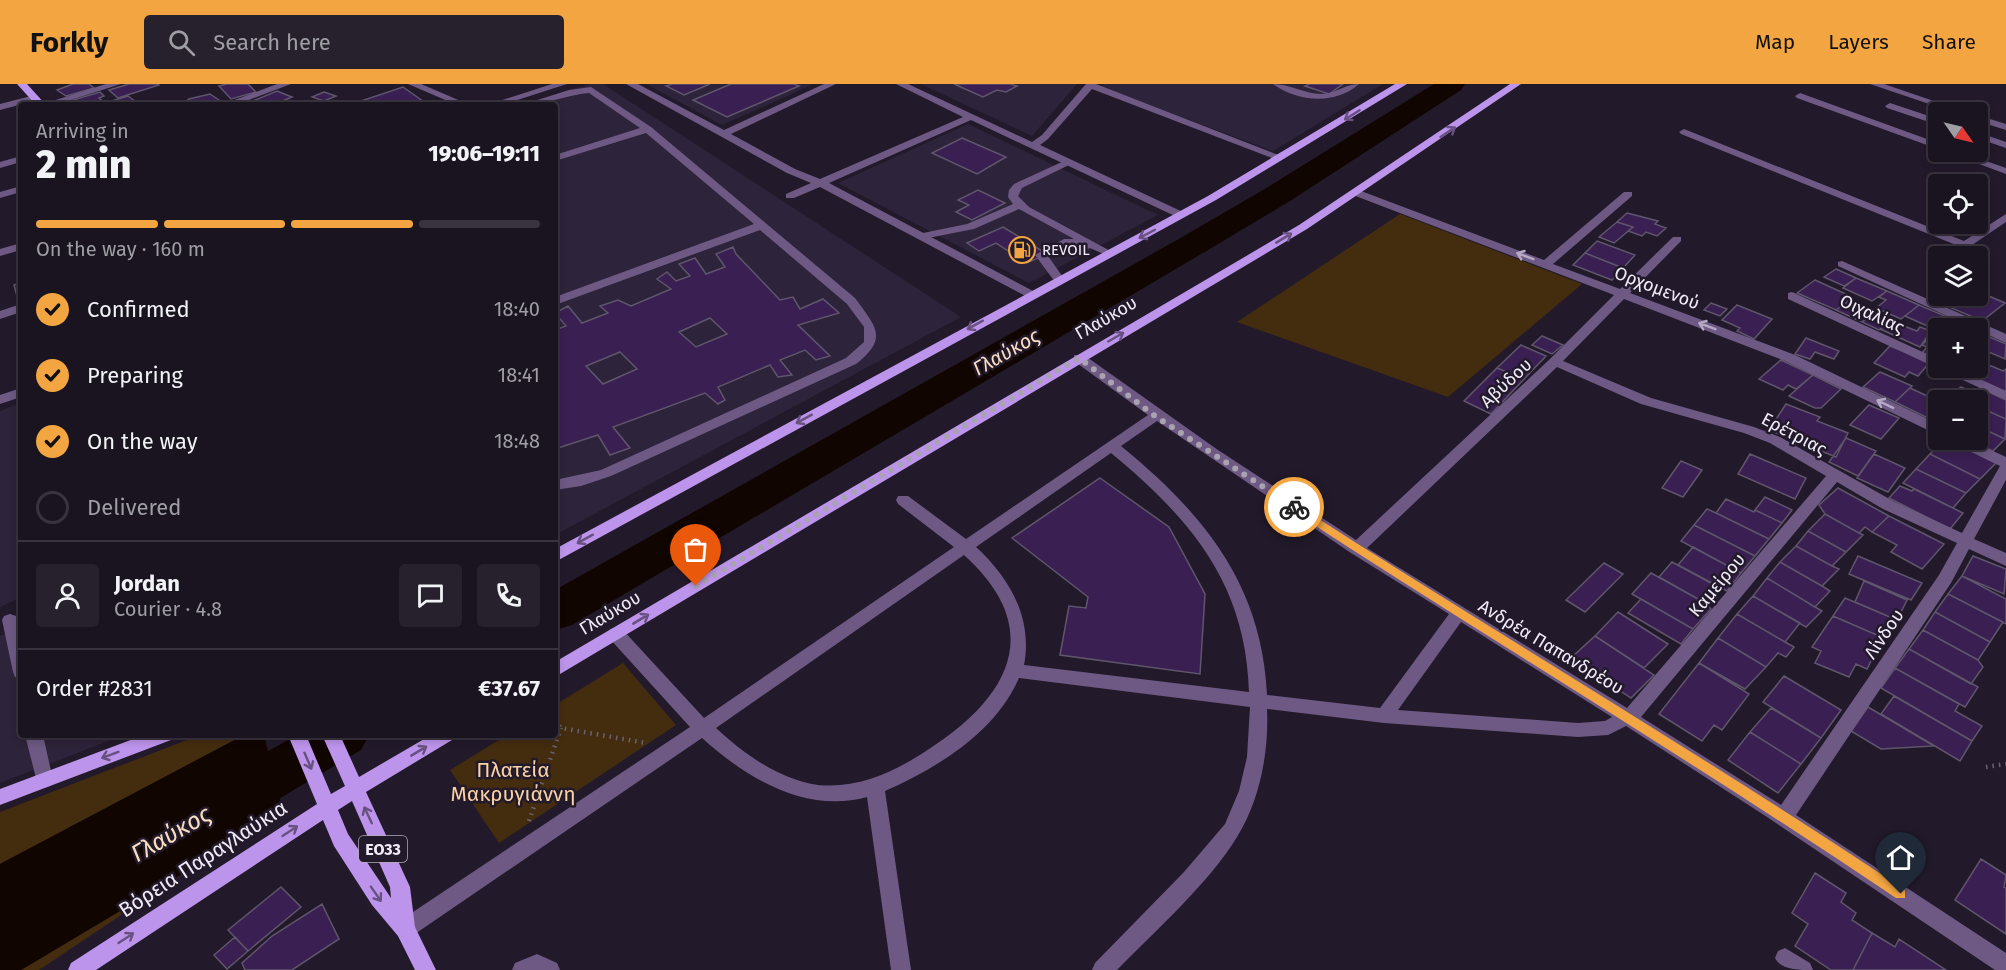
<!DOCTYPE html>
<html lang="en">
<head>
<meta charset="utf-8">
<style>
  body { margin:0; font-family:"Fira Sans",sans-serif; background:#27212d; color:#f1f3f6; height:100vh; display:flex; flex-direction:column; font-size:22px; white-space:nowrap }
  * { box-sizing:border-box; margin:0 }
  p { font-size:20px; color:#9f9ea5 }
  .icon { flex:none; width:33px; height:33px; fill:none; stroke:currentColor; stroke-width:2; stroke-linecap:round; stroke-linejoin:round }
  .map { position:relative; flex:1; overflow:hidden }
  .panel { position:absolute; left:18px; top:18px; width:540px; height:636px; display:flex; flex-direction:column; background:#1a1420; border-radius:6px; box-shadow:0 3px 9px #0003,0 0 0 2px #38333e }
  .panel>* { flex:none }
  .needle { width:39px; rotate:124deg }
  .fabs { position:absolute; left:1928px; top:18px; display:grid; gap:12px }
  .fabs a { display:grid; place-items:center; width:60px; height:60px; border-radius:6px; background:#1a1420; box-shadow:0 3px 9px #0003,0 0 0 2px #38333e; font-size:30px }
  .pin { position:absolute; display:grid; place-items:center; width:51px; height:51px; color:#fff; margin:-62px -26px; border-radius:50% 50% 50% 0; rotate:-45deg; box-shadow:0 0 6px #0007 }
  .pin .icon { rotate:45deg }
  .courier { position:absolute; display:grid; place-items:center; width:60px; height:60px; margin:-30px; border:4px solid #f2a541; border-radius:50%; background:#fff; color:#222; box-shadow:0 2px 8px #0007 }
  .headline em { font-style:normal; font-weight:800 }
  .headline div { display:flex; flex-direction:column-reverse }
  .headline { display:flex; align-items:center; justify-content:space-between; height:102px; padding:0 18px }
  h1 { font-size:39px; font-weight:800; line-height:45px }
  .bar { display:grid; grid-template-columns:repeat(4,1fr); gap:9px 6px; align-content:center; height:72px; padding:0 18px }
  .bar i { height:8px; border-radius:4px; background:#38333e }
  .bar .selected { background:#f2a541 }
  .bar p { grid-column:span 4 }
  .line { display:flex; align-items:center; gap:15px; padding:0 18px; border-top:2px solid #38333e }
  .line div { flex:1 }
  .round { display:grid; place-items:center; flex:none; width:63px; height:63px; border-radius:6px; background:#27212d }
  ol { padding:0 18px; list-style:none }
  li { display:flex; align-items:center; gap:18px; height:66px }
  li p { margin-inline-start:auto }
  li .icon { padding:6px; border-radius:50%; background:#f2a541; color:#111; stroke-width:4 }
  li:last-child { color:#9f9ea5 }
  li i { width:33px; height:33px; border:3px solid #38333e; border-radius:50% }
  header { display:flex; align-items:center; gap:36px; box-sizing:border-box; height:84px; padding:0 30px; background:#f2a541; color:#111 }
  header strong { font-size:28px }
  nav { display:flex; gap:33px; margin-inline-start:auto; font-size:21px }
  .search { width:420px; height:54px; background:#27212d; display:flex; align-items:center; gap:15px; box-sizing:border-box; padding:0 21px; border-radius:6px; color:#9f9ea5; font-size:22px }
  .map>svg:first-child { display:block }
  .built { fill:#2d233a }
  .green { fill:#442c0e }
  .water { fill:#110500 }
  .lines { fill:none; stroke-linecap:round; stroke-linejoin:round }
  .river { fill:#110500; fill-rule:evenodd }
  .building { fill:#3a1f53; stroke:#5f566b; stroke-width:1.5; fill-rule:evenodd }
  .path { stroke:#696271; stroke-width:4.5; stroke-dasharray:1.5 5; stroke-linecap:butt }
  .lane { fill:#6d5983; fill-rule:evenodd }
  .street { fill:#6d5983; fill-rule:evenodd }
  .primary { fill:#bd94eb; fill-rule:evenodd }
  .oneway { stroke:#685181 }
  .oneway2 { stroke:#b6a9c3 }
  .route { fill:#f2a541 }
  .done { stroke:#a9a2b0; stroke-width:6; stroke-dasharray:0 10.8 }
  .labels { text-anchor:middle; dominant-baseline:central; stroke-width:5; stroke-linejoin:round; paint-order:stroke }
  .far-poi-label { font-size:15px; fill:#f1ebf8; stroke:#221a2b; text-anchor:start }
  .shield { fill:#221a2b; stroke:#b3acba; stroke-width:1.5 }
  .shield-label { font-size:16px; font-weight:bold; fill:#f1ebf8 }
  .street-label { font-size:18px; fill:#f1ebf8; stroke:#221a2b }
  .water-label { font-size:20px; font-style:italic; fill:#f9dec0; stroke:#221a2b }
  .near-park-label { font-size:21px; fill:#f9d1a5; stroke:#221a2b }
  .near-street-label { font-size:21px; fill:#f1ebf8; stroke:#221a2b }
  .near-water-label { font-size:24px; font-style:italic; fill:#f9dec0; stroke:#221a2b }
</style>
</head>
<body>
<header>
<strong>Forkly</strong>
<div class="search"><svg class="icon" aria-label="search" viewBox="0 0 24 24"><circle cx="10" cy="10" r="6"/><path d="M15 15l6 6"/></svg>Search here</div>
<nav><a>Map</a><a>Layers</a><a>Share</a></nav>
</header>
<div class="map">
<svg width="2006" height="886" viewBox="0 0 2006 886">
  <rect width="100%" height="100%" fill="#221a2b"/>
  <path class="built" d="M590,0h13l358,233 -406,218v-430h-37z
    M646,0h168l-92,41z
    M921,0h156l-45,52z
    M1104,0h279l-110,67 -172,-64z
    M968,40l190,91 -129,68 -191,-100z
    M21,319v194l-21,10v-196z
    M21,542v109h103l-124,48v-147z"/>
  <path class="green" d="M1400,130l182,70 -134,113 -211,-75z
    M623,579l53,62 -177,118 -49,-73 57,-35h48v-30z
    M200,651h44l-244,129v-52z
    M187,787l-148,99h-18z"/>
  <path class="water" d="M244,651h20l17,69 -94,67 -166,99h-21v-106z"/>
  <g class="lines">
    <path class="river" d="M1434,0h31l-4,6 -171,111 -82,49 -636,375 -17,5v-40l629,-354 84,-49z
      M297,651h72l-8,15 -119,71 -19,7 -19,-7 -8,-17 8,-17z"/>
  </g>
  <path class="building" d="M73,0h16l5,4 -28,8 -9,-6z
    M129,0h29l1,1 -41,13 -9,-8z
    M227,0h21l8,8 -25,7 -12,-13z
    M672,0h38l-26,11 -18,-9z
    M731,0h63l5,2 -72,31 -34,-17z
    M954,0h56l7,2 -11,6 -9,-2 -14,7z
    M1309,0h34l-14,10 -24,-8z
    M403,3l24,17 -78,1z
    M277,7l15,6 -19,8h-30z
    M100,8l4,4 -5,2 6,5 -26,2 -6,-5z
    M324,8l12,4 -12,5 -12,-4z
    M210,10l15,10 -43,1 7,-6z
    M128,12l11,8 -42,1 8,-2z
    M962,54l44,19 -29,17 -45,-21z
    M978,106l27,13 -33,17 -16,-8 13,-7 -11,-5z
    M1627,129l31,8 -3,3 11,4 -9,8 -11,-4 -4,4 -14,-5 5,-4 -16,-5z
    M1617,138l16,5 -19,16 -15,-6z
    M1003,143l44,27 -20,9 -31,-20 -17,8 -12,-8z
    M1597,157l38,14 -12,13 -38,-15z
    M733,163l3,7 44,46 13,-3 7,12 23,-10 16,14 -41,12 32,31 -14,4 -11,-10 -25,10 12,15 -14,2 -8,-12 -52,22 7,13 -7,4 -13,-11 -92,34 17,21 -20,7 -12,-20 -43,14v-119l11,-4 -11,-13 13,-7 14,17 26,-10 -8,-7 18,-6 13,6 40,-17 -14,-10 10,-7 9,9 14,-5 -11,-12 16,-6 11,16 19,-7 -9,-13zM710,234l17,16 -31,13 -17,-15zM620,268l17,17 -34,15 -17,-18z
    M1585,169l38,15 -11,12 -39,-15z
    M1836,185l20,9 -12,8 -20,-9z
    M1856,194l31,13 -15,10 -29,-13z
    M1815,196l33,15 -2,2 6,2 -16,11 -39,-17z
    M21,199v20l-2,1 -5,-19z
    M1887,207l32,14 -18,14 -25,-11 10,-8 -7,-3z
    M1977,207l28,12 -23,18 -35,-15 14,-10h16z
    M1850,216l26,13 -14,9 -26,-12z
    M1711,219l16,6 -7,7 -16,-6z
    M1737,221l35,14 -18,20 -17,-8 3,-3 -18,-8z
    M1919,221l7,3 19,8 -13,12 -27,-12z
    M1874,230l17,7 -12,9 -17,-8z
    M1945,232l26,12 -33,2 -6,-2z
    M1891,237l26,10 3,-4 11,4 -11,16 -40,-18z
    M1932,251l6,3v21l-16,-6 5,-6 -5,-2z
    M1985,251l21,9 -1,15 -28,-12v-5z
    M1542,252l21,9 -11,9 -20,-9z
    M1806,254l33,13 -5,8 -19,-7 -5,7 -15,-5z
    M1521,261l25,11 -22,23 -27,-11z
    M1890,262l40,16 -12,14 -9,-4 -4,5 -31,-14z
    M1781,276l32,15 -17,14 -8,-4 -5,5 -24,-11z
    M1977,276l26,11 3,-2v23l-45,-21 3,-3h13z
    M1497,284l27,11 -33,35 -27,-13z
    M1880,288l32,14 -17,16 -32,-15z
    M1813,291l28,14 -20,19h-6l-26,-12z
    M1961,303l13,6 -9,7 -13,-7z
    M1910,304l28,13v12l-6,7 -37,-18z
    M1980,304l26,12v19l-29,-13v-6h-12z
    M1786,320l34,13 -3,4 31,12 -12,24 -67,-27z
    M1869,321l30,13 -18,21 -31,-14z
    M1977,322l29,13 -1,20 -28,-13z
    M1977,342l28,13 -12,12 -24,-11h8z
    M1846,354l30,13 -18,25 -29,-14z
    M1941,359l19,2 36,18 -16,16 -50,-25z
    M1750,370l56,24 -11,21 -57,-25z
    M1874,370l31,14 -17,24 -31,-14z
    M1930,370l50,25 -14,14 -50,-24z
    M1681,377l21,9 -19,27 -21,-9z
    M1916,385l50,24 -13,15 -50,-25z
    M1100,394l69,49 36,67 -5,80 -140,-19 9,-49 17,2 2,-11 -76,-59z
    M1900,402l12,5 2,-2 49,24 -13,16 -61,-31z
    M1838,404l51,28 -17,16 -7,-5 -6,6 -34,-19 -6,-9z
    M1765,413l27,13 -10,13 -27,-13z
    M1726,415l28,13 1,-2 27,13 -13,16 -53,-26z
    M1707,425l9,4 53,26 -14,17 -61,-31z
    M1825,430l34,19 4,2 -17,17 -38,-21z
    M1889,432l55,28 -22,25 -31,-17 6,-7 -25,-13z
    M1694,441l61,31 -14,17 -60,-32z
    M1808,447l38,21 -14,14 -36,-20z
    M1796,462l36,20 7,3 -17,17 -42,-24z
    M1693,463l48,26 -14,18 -49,-26z
    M1858,472l64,27 -11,17 -62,-26z
    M1973,472l33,13 -2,25 -42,-18z
    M1672,478l48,26 -13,16 -48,-27z
    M1780,478l42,24 8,5 -15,16 -48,-29z
    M1604,479l19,11 -38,38 -19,-12z
    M1651,489l56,31 4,5 -18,20 -61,-35z
    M1962,492l44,23v25l-58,-30z
    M1767,494l48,29 7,4 -16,16 -53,-31z
    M1864,497l43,19 -10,20 -42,-18z
    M1948,510l55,28 -13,20 -55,-30z
    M1753,512l47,27 -15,19 -48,-28z
    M1845,514l52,22 -11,19 -53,-23z
    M1641,515l52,30 -12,15 -53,-31z
    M1618,528l50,32 -24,24 -49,-32z
    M1935,528l55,30 -12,18 -55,-30z
    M1737,530l48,28 9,5 -8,10 -8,-4 -12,14 -48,-29z
    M1833,532l53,23 -8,14 -9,-5 -3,5 7,4 -6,12 -11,-5 -7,13 -34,-14 6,-12 -9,-4z
    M1923,546l55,30 5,7 -12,17 -62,-35z
    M1595,552l59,39 -23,23 -60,-40z
    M1718,554l48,29 -21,22 -46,-26z
    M1909,565l69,38 -13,20 -70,-39z
    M1699,579l50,31 -27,36 -8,-5 -12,16 -43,-27z
    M1895,584l64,36 -4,7 27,15 -10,15 -91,-53z
    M1784,592l57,34 -20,28 -58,-36z
    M1894,612l78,45 -12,20 -79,-47z
    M1868,623l66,39 -53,3 -30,-18z
    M1771,624l50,30 -20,26 -51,-32z
    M1750,648l51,32 -23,29 -50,-33z
    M1981,775l25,16 -2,12 2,1v46l-51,-34z
    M1815,789l31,20 -5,9 15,11 -4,7 20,13 -19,37h-22l-36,-24 13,-22 -16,-11z
    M281,803l20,20 -53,44 -20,-21z
    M322,820l17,35 -47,31h-47l-3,-7 30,-27z
    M1872,849l23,14 4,-8 47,31h-93z
    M235,853l13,14 -21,18 -13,-14z"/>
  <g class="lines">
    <path class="path" d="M555,637l6,7 85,15
      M1986,683l20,-3
      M529,737l32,-93"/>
    <path class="lane" d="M1273,0c17,0 32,10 48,10 14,0 24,-10 38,-10 -23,21 -62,18 -86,0z
      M1870,0h14l82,28h-13z
      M591,3l60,40 204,171c21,29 34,40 1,66l-245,112 -30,10 -26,4v-10l46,-10 245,-112 18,-16v-15l-17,-23 -87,-74 -205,75v-8l199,-73 -108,-91 -91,28v-6l85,-27 -51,-35c-23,2 -44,12 -67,12l47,-15z
      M1800,9l138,50v6l-141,-51 -2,-2z
      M1890,19l48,16v6l-51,-17 -2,-2z
      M1977,31l29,9v6l-29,-9z
      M1684,45l280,112 42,-27v8l-37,25h-8l-280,-113 -2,-2z
      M1977,48l29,10v6l-29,-10z
      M1947,68h13l46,16v6z
      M1064,77l9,2 -51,25 -4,8 11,11 87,47 -6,3 -20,-9 -5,2 -16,-5 -21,11 17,24 -2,2h-8l-20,-27 29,-16h10l-55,-30 -45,20 -51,10 -6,-3 6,-3 44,-9 46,-20 -5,-7 1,-7 5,-6z"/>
    <path class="street" d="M106,0h15l-66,21h-15z
      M277,0h14l-56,21h-14z
      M408,0h13l49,21h-13z
      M552,0h15l-65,21h-15z
      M626,0h12l86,46 100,-46h12l-105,50 64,35 25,10 143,-62 -67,-33h12l124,58 10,-7 44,-51h10l190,74 -9,2 -185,-71 -44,50 -8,6 145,68v4h-8l-206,-97 -142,63 206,109 2,3 -6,4 -211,-112 -26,11h-8v-4l25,-11 -24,-10z
      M35,11l5,3 -2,2 -38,10v-6z
      M21,72v6l-21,6v-6z
      M21,102v6l-21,6v-6z
      M1353,107h8l183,69 80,-68h8v4l-79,68 67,25 53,-52h8v4l-51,52 165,62 143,69v11l-153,-74 -161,-62 -61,62 88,37 103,29 26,10 113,64 69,32 38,-67 -47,-23 -2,-3h18l37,17v23l-32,59 32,14v13l-37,-17 -18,34 -155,232 210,138v17h-11l-231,-155 -138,-89 -18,9 -30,2 -194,-14 -117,-14c2,43 -7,91 -30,128 -27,45 -83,95 -120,133h-25l3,-7 89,-91 41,-48 14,-33 8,-34 3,-50 -231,-29c-24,55 -82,90 -134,113l26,179h-20l-24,-173c-61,17 -121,-19 -165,-59l-290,198 -7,3 -7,-3 -3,-7 3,-7 292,-195 -80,-88 -2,-5 2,-5 6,-1 6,1 82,89 250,-171 -56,-43 -2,-4 2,-4h10l58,43 182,-124 -74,-54v-6h10l134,95 138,90 194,-181 64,-64 -261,-100zM1557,283l84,37 103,29 26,10 56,33 -199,232 -260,-160zM1157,337l194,132 98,61 -69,94 -113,-13c-5,-111 -64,-182 -146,-249zM1111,369c80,66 135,131 138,239l-225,-27c9,-46 -14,-87 -48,-118zM1837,398l46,27 74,34 -18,32 -158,230 -140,-88zM964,471c83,75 45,142 -35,194 -33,22 -70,40 -111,36 -38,-5 -74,-31 -102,-57zM1461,538l151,95 -7,4 -27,2 -180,-13z
      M21,159v7l-21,6v-7z
      M1842,177l164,73v9l-168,-77v-4z
      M1792,208l146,67v9h17l51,23v9l-218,-101v-6z
      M21,220v8l-21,7v-8z
      M21,304v9l-21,7v-9z
      M10,530l6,2 5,17v46l-6,-2 -2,-5 -11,-52 2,-4z
      M25,651h18l10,45 -3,6 -6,2 -6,-2z
      M1785,864l25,15 3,7c-15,0 -32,0 -38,-12l3,-7z
      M537,870l20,9 3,7h-48l3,-7z"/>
    <path class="primary" d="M17,0h10l19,21h-10z
      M1395,0h12l-191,116 -661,362v-13l653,-353z
      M1510,0h11l-214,145 -752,448v-15l744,-437z
      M144,651h30l-3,5 -171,65v-16z
      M288,651h18l25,59 14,-8 -23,-51h18l19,42 72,-42h24l-3,5 -86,52 44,95 5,40 21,43h-21l-17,-34 -26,-31 -38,-59 -11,-26 -227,150h-28l3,-7 246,-159zM352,717l38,86 1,11 -43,-64 -10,-24z"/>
  </g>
  <defs><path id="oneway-shaft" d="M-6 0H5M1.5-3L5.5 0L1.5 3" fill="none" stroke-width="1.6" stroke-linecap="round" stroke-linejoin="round" transform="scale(1.5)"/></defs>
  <g class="oneway">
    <use href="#oneway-shaft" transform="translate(1352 31) rotate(148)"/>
    <use href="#oneway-shaft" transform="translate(1448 48) rotate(-34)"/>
    <use href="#oneway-shaft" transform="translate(1147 150) rotate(152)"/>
    <use href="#oneway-shaft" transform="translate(1284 154) rotate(-31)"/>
    <use href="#oneway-shaft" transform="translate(975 241) rotate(151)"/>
    <use href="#oneway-shaft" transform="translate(1116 253) rotate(-30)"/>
    <use href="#oneway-shaft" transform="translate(804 335) rotate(151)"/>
    <use href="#oneway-shaft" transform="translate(585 455) rotate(151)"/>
    <use href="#oneway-shaft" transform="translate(641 535) rotate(-31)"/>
    <use href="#oneway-shaft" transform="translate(419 667) rotate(-31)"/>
    <use href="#oneway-shaft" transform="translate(110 671) rotate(160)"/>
    <use href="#oneway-shaft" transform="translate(308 677) rotate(67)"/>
    <use href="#oneway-shaft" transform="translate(368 731) rotate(-115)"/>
    <use href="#oneway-shaft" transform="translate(290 747) rotate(-33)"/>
    <use href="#oneway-shaft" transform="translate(376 810) rotate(55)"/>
    <use href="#oneway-shaft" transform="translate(126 854) rotate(-33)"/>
  </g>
  <g class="oneway2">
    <use href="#oneway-shaft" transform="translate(1525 172) rotate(-159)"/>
    <use href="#oneway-shaft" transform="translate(1707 242) rotate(-159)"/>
    <use href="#oneway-shaft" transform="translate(1885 320) rotate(-154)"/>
  </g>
  <path class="route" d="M1291,421h6c202,130 409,252 608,385v8h-9c-199,-134 -404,-257 -605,-388z"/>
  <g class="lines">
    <path class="done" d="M696,502l383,-228 76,58 139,91"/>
  </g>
  <defs>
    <symbol id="fuel-ring" viewBox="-11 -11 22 22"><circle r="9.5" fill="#221a2b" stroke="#f2a541" stroke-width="1.5"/><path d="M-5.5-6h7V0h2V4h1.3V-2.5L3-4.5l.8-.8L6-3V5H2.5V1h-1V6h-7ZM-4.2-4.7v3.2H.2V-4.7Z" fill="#f2a541"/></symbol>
  </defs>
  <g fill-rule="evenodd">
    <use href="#fuel-ring" x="1007" y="151" width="30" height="30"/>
  </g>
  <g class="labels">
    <g class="far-poi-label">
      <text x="1042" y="166">REVOIL</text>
    </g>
    <rect class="shield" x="359" y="752" width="48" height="26" rx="4.5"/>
    <g class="shield-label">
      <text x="383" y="765">ΕΟ33</text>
    </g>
    <g class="street-label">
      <text transform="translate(1657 204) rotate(21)">Ορχομενού</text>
      <text transform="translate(1872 230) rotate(25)">Οιχαλίας</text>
      <text transform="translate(1106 234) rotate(-30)">Γλαύκου</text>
      <text transform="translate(1506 299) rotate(-43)">Αβύδου</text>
      <text transform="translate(1794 350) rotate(28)">Ερέτριας</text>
      <text transform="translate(1717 501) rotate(-50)">Καμείρου</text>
      <text transform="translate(610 529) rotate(-31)">Γλαύκου</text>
      <text transform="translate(1884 550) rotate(-56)">Λίνδου</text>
      <text transform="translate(1551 563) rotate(31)">Ανδρέα Παπανδρέου</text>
    </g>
    <g class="water-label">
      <text transform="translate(1006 268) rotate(-30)">Γλαύκος</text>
    </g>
    <g class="near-park-label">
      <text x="513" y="686">Πλατεία<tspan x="513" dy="24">Μακρυγιάννη</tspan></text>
    </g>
    <g class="near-street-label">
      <text transform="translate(203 775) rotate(-33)">Βόρεια Παραγλαύκια</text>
    </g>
    <g class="near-water-label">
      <text transform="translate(171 750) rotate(-30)">Γλαύκος</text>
    </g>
  </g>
</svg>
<div class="fabs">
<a><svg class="needle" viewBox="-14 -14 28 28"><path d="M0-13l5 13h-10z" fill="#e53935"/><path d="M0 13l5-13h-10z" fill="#9f9ea5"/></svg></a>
<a><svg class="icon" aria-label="locate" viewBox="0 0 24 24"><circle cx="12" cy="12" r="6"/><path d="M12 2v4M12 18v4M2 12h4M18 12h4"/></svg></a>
<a><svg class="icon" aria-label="layers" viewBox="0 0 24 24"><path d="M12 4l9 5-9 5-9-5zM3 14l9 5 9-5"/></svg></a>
<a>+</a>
<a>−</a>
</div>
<div class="pin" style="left:696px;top:502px;background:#ea580c"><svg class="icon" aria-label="bag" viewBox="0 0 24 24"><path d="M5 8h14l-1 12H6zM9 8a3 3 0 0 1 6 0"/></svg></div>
<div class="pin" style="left:1901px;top:810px;background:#1f2937"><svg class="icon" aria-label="home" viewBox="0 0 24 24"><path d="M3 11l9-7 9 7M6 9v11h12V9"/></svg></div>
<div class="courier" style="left:1294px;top:423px"><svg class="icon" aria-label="bike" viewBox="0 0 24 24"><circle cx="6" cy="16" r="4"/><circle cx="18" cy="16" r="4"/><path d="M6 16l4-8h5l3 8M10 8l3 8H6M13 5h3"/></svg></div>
<section class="panel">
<div class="headline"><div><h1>2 min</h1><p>Arriving in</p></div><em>19:06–19:11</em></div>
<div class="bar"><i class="selected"></i><i class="selected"></i><i class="selected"></i><i></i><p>On the way · 160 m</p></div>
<ol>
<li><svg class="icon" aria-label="check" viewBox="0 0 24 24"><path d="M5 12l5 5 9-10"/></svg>Confirmed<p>18:40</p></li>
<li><svg class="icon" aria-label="check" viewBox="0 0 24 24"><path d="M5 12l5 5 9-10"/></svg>Preparing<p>18:41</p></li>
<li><svg class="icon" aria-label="check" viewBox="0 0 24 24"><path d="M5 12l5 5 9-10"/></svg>On the way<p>18:48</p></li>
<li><i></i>Delivered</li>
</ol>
<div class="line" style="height:108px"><a class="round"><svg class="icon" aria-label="person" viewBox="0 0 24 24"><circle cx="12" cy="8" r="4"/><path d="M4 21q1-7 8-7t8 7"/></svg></a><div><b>Jordan</b><p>Courier · 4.8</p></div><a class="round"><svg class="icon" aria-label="chat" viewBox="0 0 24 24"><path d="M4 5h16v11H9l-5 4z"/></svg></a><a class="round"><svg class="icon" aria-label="phone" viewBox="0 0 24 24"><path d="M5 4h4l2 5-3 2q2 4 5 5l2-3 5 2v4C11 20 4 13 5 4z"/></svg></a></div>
<div class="line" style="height:78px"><div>Order #2831</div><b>€37.67</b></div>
</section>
</div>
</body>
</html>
